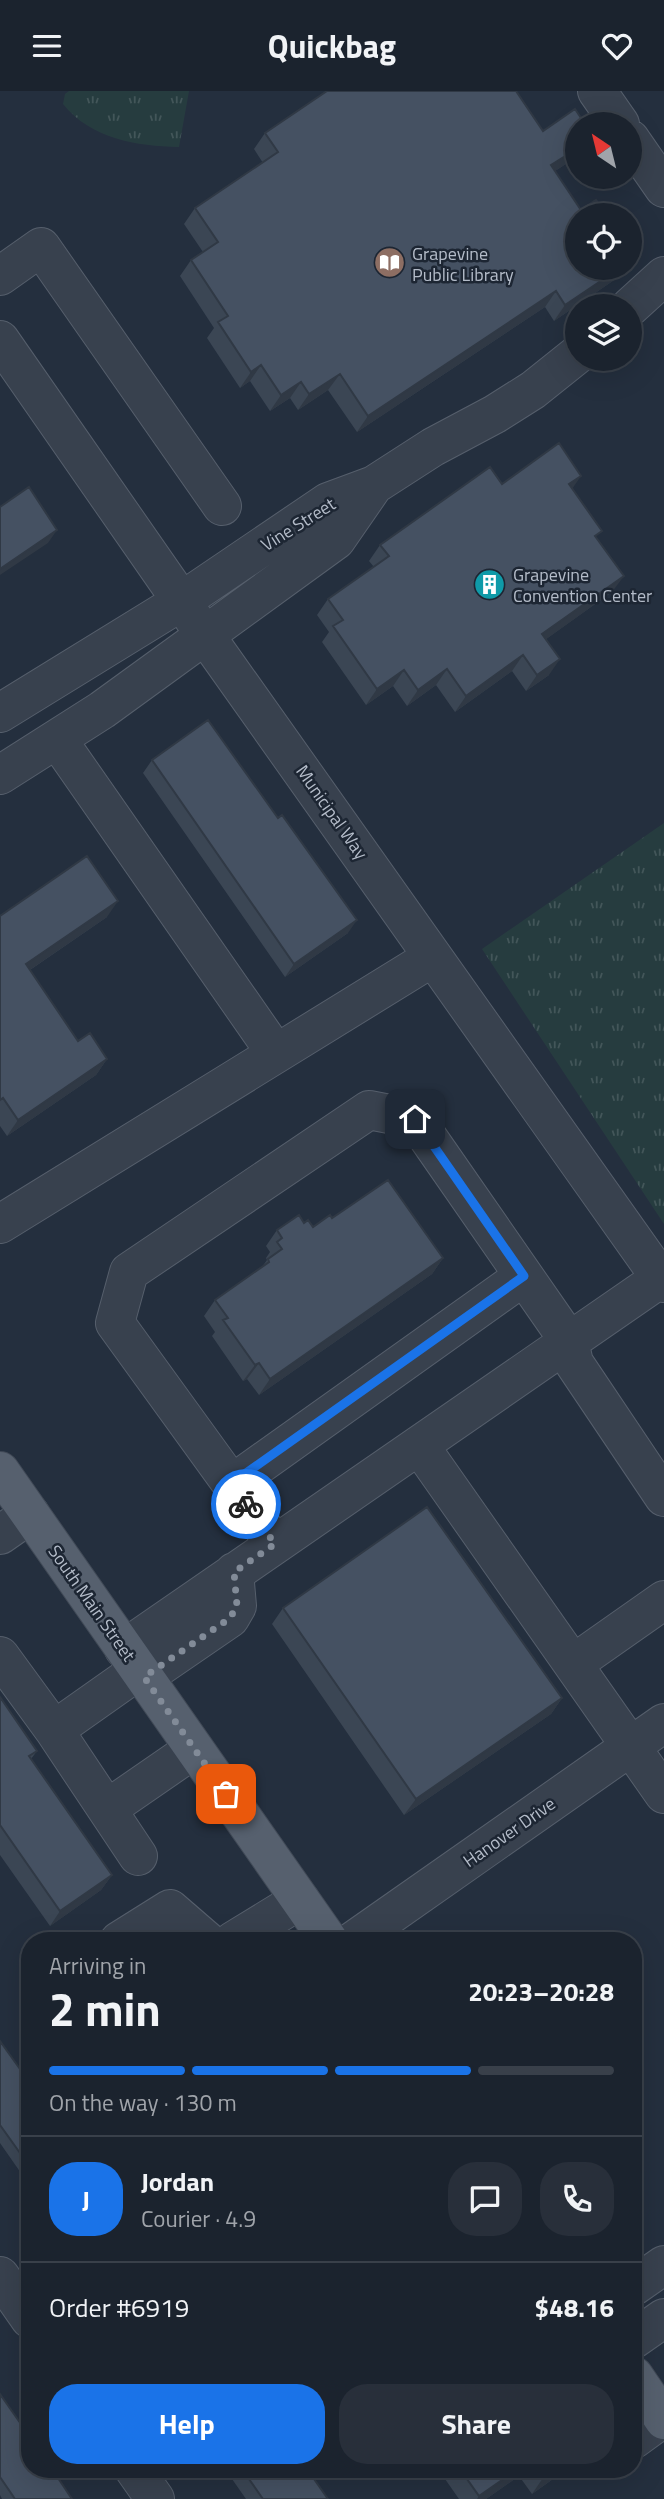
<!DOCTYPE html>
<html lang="en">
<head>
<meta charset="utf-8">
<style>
  body { margin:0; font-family:"Titillium Web",sans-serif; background:#282f3a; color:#f1f3f6; height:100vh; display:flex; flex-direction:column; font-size:26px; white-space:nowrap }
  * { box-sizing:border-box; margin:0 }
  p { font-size:23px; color:#a0a4aa }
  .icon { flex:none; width:38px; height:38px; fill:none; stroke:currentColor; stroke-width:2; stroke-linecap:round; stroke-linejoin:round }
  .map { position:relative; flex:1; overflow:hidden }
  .side { position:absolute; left:21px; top:1841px; width:621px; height:546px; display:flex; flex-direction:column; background:#1b232e; border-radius:28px; box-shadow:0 7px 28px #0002,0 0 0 2px #39404a }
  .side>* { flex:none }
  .needle { width:46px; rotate:325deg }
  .controls { position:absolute; left:565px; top:21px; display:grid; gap:14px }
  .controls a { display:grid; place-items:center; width:77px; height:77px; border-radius:50%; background:#1b232e; box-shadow:0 7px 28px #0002,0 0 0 2px #39404a; font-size:35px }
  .pin { position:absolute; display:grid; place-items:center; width:60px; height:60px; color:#fff; margin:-30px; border-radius:14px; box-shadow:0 4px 10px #0006 }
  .courier { position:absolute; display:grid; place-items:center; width:70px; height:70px; margin:-35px; border:5px solid #1a73e8; border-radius:50%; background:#fff; color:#222; box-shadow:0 2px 9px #0007 }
  .headline em { font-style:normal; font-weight:700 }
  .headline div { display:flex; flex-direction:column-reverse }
  .headline { display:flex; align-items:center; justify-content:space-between; height:119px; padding:0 28px }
  h1 { font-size:46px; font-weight:700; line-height:52px }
  .bar { display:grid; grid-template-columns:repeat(4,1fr); gap:10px 7px; align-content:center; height:84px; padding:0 28px }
  .bar i { height:9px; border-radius:5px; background:#39404a }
  .bar .active { background:#1a73e8 }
  .bar p { grid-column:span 4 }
  .line { display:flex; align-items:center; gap:18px; padding:0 28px; border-top:2px solid #39404a }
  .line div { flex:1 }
  .round { display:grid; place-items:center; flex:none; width:74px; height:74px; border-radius:28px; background:#282f3a }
  .primary-button { display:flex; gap:14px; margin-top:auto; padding:14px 28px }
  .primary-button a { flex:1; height:80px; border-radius:28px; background:#1a73e8; color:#fff; font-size:28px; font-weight:700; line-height:80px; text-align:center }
  .primary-button a+a { background:#282f3a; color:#f1f3f6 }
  header { display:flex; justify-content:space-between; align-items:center; height:91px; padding:0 28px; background:#1b232e; font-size:32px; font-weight:700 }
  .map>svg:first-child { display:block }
  .grass { fill:url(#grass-tufts) }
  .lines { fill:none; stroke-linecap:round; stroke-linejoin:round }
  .minor-casing { stroke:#565f6c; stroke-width:40 }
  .major-casing { stroke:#414a57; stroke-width:40 }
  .minor { stroke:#38414e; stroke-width:38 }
  .major { stroke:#56606e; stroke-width:38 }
  .wall { fill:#3b4654 }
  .shaded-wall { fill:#303945 }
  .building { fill:#455162; stroke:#303945; stroke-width:2 }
  .done { stroke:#828b98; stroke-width:7; stroke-dasharray:0 12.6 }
  .route { stroke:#1a73e8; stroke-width:9 }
  .labels { text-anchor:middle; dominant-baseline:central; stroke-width:5; stroke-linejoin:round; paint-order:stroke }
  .poi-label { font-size:18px; fill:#b4bcc9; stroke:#1d2633; text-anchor:start }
  .street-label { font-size:18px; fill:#b4bcc9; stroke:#1d2633 }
</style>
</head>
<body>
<header><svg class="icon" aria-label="menu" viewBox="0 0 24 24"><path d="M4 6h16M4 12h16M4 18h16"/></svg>Quickbag<svg class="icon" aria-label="heart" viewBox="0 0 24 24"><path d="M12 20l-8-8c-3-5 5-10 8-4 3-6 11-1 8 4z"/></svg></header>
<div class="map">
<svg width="664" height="2408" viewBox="0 0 664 2408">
  <defs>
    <pattern id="grass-tufts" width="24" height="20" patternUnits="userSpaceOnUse" patternTransform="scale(1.75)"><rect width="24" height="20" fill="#263c3f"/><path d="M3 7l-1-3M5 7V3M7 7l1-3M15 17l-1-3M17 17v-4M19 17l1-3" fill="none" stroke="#435659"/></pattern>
  </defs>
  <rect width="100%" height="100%" fill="#242f3e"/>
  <path class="grass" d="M69,0h120l-10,56c-42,-1 -88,-8 -116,-43l2,-10z
    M664,732v401l-182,-275z"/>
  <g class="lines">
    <defs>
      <path id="minor" d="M597,0l23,33
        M630,48l34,49
        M0,185l41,-29 181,259
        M630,216l34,-31
        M0,249l205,295 459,648
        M0,622l182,-112 146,-99 46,-17 59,-38 62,-33 38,-24 45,-36
        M57,648l218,313
        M0,684l102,-65 234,-170 38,-55
        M0,1133l433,-267
        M419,1354l245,349
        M232,1393l292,-208
        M0,1444l30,-21
        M275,1453l-160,-221 14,-51 240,-162 46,9 154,222 5,22 90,134
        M124,1558l537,-371
        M0,1565l54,74 84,126
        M573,1573l91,-64
        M144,1586l86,-59 7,-12 -3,-34
        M54,1639l85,-60
        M107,1718l87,-60
        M119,1850l51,-32 37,32
        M233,1850l67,-41
        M353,1850l311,-218
        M0,2185l30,43
        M634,2195l30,-21
        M634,2248l30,-21
        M634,2348l29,-21
        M134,2378l21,30"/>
      <path id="major" d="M0,1380l329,470
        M634,2285l30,44"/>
    </defs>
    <use href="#minor" class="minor-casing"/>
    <use href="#major" class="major-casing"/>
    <use href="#minor" class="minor"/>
    <use href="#major" class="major"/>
  </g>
  <path class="wall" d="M578,33v32l-23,15 68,103 -69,47 -9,-14 -188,125 -29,-42 -30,20 -8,-12 -20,13 -20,-30 -10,7 -33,-50 7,-10 -34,-52 11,-16 12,-8 -19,-28 11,-16 68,-45 -9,-14 11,-16 278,-2z
    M502,393l70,5 25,50 15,53 -66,47 3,36 -23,16 -14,-20 -57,41 -19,-27 -29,21 -14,-20 -27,19 -44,-63 7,-10 -12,-17 11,-16 46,-32 -5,-6 11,-16z
    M152,669l126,58 70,115 -63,44 -142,-204z
    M0,825l107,1 -77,53 48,71 29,18 -11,16 -89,61 -7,-10z
    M332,1127l111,40 -11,16 -173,121 -12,-16 -4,2 -31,-45 3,-4 -11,-16 11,-16 47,-33 5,-7 -1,-2 4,-6 -4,-6 11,-16 27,-7 9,4z
    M283,1517l279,90 -11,16 -147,101 -132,-191z
    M0,1606l37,54 -6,8 81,116 -11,15 -51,36 -50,-71z
    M0,1950l30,42v103l-30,-43z
    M0,2303l72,105h-70l-2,-4z
    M225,2378h82l21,30h-82z
    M438,2378h129l-35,25 -13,-18 -33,23h-27z"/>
  <path class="shaded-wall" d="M578,57v8l-38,25 11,-16z
    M620,177h8l-5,6 -69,47 11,-16z
    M556,200l-11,16 -188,125 11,-16z
    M261,274l-11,16 -10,7 11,-16z
    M340,283l-12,16 -30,20 11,-16z
    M301,291l-11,16 -20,13 11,-16z
    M581,385l-11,16 -1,-8z
    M57,439l-9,13 -48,32v-6z
    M624,485l-12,16 -81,58 11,-16z
    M523,564l-11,16 -57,41 11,-16z
    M560,568l-11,16 -23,16 11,-16z
    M447,578l-11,16 -29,21 11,-16z
    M404,579l-11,16 -27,19 11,-16z
    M118,810l-11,16 -92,63 11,-16z
    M357,829l-9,13 -63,44 9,-13z
    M107,968l-11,16 -89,61 11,-16z
    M443,1167l-11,16 -173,121 11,-16z
    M259,1272l-12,16 -4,2 12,-16z
    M562,1607l-11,16 -147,101 12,-16z
    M112,1784l-11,15 -51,36 10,-15z
    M518,2378h6l-5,7 -33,23h-9l2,-3z
    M556,2378h11l-35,25 11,-16z"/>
  <path class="building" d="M327,0h189l27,40 32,-22 10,15h-7v24l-27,17 30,45 15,-10 10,15h-28v53h42l-55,37 -9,-14 -188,125 -28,-42 -31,20 -8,-12 -20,13 -20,-30 -10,7 -33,-50 10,-6 -37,-56 27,-18 -23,-34 83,-56 -13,-19z
    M630,160l5,7 -5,3z
    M559,352l22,33 -12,8 33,47 -7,5 29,40 -82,58 18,25 -23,16 -14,-20 -57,41 -19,-27 -29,21 -14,-20 -27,19 -44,-63 10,-6 -15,-21 61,-43 -9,-11 110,-78 12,17z
    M29,396l28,43 -57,39v-62z
    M208,629l70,98 4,-3 75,105 -63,44 -142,-204z
    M87,765l31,45 -92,63 52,77 12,-8 17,26 -89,61 -15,-22 -3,2v-184z
    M388,1089l55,78 -173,121 -11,-16 -4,2 -32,-45 5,-2 -13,-18 54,-38 -1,-3 14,-10 -5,-7 5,-4 -5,-8 22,-15 5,8 4,-3 5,7 17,-12 2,3z
    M427,1416l135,191 -146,101 -133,-191z
    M0,1606l37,54 -8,5 83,119 -52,36 -60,-86z
    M0,1950l30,42v84l-30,-42z
    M0,2303l30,43v32h22l20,30h-57l-15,-22z
    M242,2378h65l21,30h-65z
    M460,2378h58l-39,27z
    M536,2378h20l-13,9z"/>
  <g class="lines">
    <path class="done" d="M226,1703l-82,-117 86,-59 7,-12 -3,-34 41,-28 -29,-40"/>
    <path class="route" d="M246,1413l-14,-21 292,-207 -109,-157"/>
  </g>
  <defs>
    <symbol id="library-disc" viewBox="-11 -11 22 22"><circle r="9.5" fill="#8d6e63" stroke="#1d2633"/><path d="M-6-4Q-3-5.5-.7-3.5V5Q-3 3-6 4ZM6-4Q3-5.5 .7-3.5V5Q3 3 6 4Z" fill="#fff"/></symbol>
    <symbol id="building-disc" viewBox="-11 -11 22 22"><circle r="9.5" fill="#0f9aa8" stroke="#1d2633"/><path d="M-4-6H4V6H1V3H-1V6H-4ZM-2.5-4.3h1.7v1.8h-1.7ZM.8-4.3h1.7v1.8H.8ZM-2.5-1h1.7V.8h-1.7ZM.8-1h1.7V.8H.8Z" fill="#fff"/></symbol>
  </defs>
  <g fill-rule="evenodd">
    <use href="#library-disc" x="372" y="154" width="35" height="35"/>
    <use href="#building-disc" x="472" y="476" width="35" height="35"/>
  </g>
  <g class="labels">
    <g class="poi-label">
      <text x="412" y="162">Grapevine<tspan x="412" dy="21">Public Library</tspan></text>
      <text x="513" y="483">Grapevine<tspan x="513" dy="21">Convention Center</tspan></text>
    </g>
    <g class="street-label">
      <text transform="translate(298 433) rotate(-32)">Vine Street</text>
      <text transform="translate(332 721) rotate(55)">Municipal Way</text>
      <text transform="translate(92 1512) rotate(55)">South Main Street</text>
      <text transform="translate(509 1741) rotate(-35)">Hanover Drive</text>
    </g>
  </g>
</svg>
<div class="controls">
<a><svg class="needle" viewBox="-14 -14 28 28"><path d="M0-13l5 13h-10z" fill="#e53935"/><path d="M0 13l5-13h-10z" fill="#a0a4aa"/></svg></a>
<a><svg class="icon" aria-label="locate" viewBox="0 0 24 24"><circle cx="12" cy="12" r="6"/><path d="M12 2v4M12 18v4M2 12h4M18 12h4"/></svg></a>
<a><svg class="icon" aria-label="layers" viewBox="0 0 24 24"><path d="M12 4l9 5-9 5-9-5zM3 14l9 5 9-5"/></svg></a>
</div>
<div class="pin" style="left:226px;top:1703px;background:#ea580c"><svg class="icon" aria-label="bag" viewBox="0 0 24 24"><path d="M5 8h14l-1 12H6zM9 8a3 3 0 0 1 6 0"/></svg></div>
<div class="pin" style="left:415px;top:1028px;background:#1f2937"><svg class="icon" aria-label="home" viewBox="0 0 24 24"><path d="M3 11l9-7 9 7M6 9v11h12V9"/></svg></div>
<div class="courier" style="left:246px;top:1413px"><svg class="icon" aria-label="bike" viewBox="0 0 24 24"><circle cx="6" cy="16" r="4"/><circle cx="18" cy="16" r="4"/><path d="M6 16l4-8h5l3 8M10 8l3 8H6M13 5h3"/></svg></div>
<section class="side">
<div class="headline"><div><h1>2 min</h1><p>Arriving in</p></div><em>20:23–20:28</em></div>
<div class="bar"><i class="active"></i><i class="active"></i><i class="active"></i><i></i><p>On the way · 130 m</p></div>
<div class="line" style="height:126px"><b class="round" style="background:#1a73e8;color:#fff">J</b><div><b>Jordan</b><p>Courier · 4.9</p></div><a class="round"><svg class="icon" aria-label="chat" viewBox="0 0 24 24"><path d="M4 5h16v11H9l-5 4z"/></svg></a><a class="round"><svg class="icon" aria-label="phone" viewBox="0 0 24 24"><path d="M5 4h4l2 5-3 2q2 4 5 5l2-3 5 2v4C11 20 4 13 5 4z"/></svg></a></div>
<div class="line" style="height:91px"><div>Order #6919</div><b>$48.16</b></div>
<div class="primary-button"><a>Help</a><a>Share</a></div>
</section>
</div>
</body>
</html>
